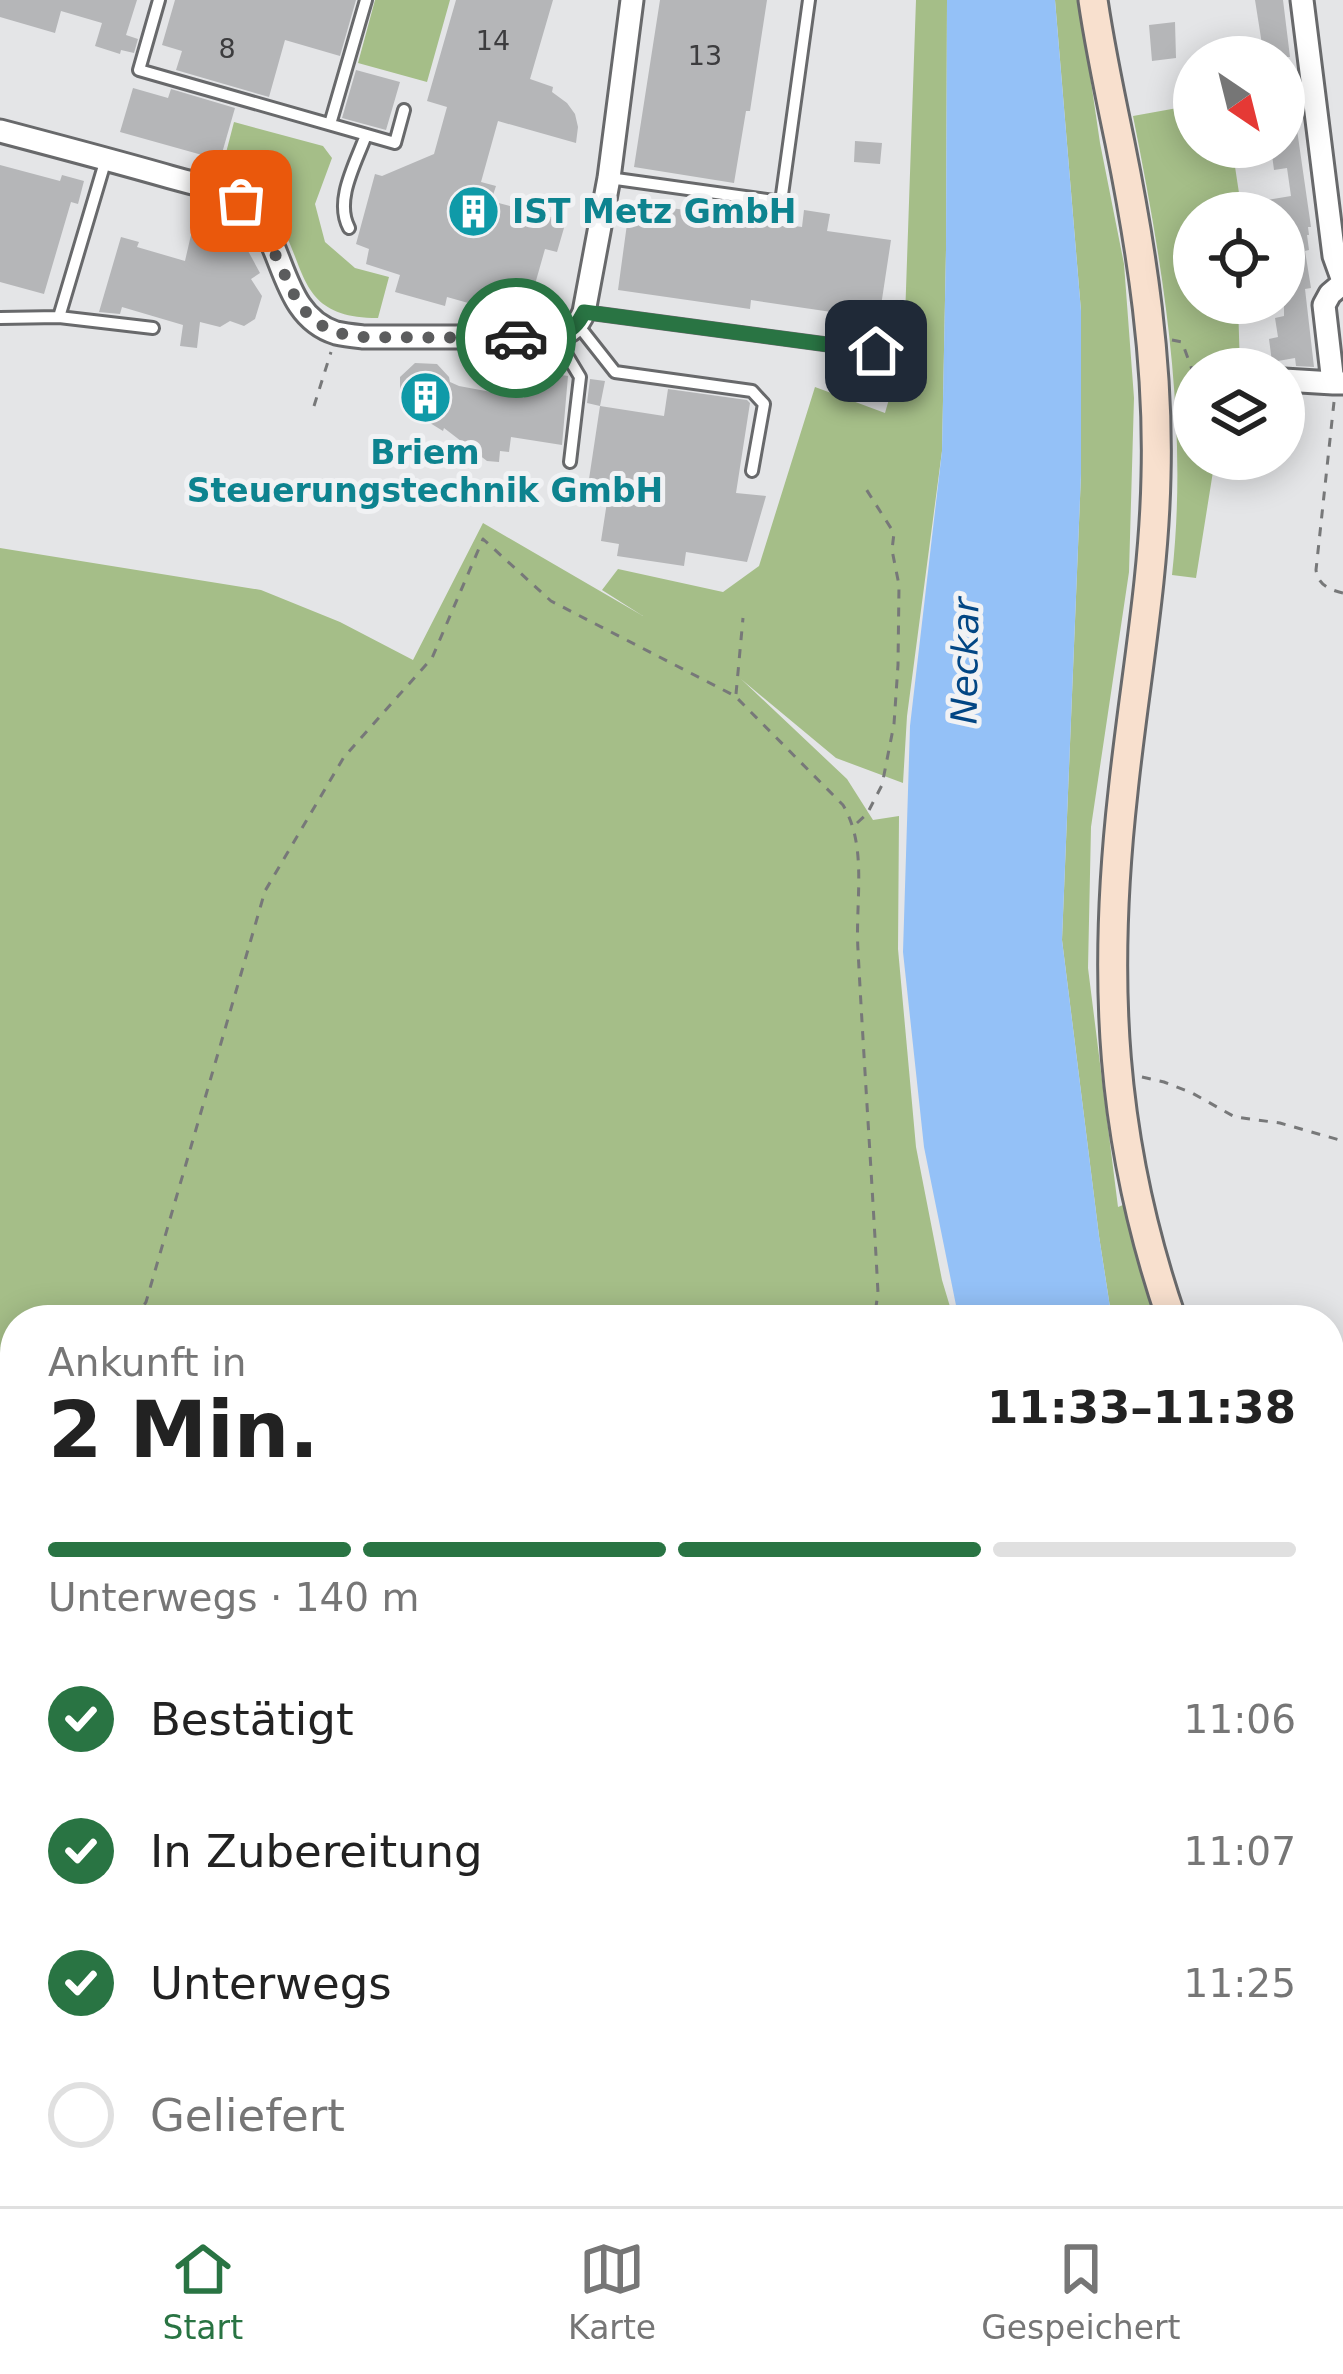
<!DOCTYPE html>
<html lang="de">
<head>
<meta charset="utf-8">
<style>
  body { margin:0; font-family:"DejaVu Sans",sans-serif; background:#f2f2f2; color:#222; height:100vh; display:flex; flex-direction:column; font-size:45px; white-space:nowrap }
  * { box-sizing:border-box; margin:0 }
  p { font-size:39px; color:#767676 }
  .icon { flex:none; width:66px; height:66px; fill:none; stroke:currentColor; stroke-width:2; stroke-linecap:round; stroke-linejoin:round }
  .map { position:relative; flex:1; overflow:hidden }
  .panel { position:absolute; left:0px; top:1305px; width:1344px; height:903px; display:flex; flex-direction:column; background:#fff; border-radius:48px 48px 0 0; box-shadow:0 6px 30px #0003 }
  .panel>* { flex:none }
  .needle { width:78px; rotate:145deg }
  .tools { position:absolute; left:1173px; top:36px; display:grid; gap:24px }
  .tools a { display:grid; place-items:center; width:132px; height:132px; border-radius:50%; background:#fff; box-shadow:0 6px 30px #0003; font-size:60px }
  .pin { position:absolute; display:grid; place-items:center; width:102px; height:102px; color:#fff; margin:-51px; border-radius:24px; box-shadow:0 6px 18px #0006 }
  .courier { position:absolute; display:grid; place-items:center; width:120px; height:120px; margin:-60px; border:9px solid #297443; border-radius:50%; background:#fff; color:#222; box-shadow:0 3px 15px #0007 }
  .head em { font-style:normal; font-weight:800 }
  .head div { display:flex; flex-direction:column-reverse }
  .head { display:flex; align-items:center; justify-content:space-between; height:204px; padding:0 48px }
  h1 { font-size:78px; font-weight:800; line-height:90px }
  .bar { display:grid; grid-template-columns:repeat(4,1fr); gap:18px 12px; align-content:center; height:144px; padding:0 48px }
  .bar i { height:15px; border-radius:9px; background:#e0e0e0 }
  .bar .selected { background:#297443 }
  .bar p { grid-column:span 4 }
  ol { padding:0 48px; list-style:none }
  li { display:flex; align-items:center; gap:36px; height:132px }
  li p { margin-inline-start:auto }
  li .icon { padding:12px; border-radius:50%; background:#297443; color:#fff; stroke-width:4 }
  li:last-child { color:#767676 }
  li i { width:66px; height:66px; border:6px solid #e0e0e0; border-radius:50% }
  .menu { display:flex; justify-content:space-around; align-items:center; height:168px; border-top:3px solid #e0e0e0; background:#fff; font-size:33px; color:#767676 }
  .menu a { display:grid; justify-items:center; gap:6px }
  .menu .selected { color:#297443 }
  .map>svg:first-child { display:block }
  .green { fill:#a5be88 }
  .water { fill:#94c1f7 }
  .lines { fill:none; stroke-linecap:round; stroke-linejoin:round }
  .stream { stroke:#94c1f7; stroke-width:6 }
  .building { fill:#b5b6b8 }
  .lane-casing { stroke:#68696b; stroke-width:16 }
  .street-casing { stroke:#68696b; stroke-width:27 }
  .secondary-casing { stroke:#68696b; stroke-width:33 }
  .path { stroke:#777879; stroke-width:3; stroke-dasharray:9 9; stroke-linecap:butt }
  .lane { stroke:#fff; stroke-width:10 }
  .street { stroke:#fff; stroke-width:21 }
  .secondary { stroke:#f8e0ce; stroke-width:27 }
  .done { stroke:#5c5d5e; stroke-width:12; stroke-dasharray:0 21.6 }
  .route { stroke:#297443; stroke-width:15 }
  .labels { text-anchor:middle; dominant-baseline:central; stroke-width:10; stroke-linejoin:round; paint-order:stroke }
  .number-label { font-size:27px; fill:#3c3c3e }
  .culture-label { font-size:33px; font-weight:bold; fill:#0d838f; stroke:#f1f2f4; text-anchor:start }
  .water-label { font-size:36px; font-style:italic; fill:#024684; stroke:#f1f2f4 }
</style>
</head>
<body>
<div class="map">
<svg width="1343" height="2206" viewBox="0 0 1343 2206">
  <rect width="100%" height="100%" fill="#e4e5e7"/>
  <path class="green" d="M375,0h75l-23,82 -69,-19z
    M916,0h31l-1,250 -4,201 -35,265 -4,67 -67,-25 -95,-79 106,100 26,41 26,-4 -1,133 18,198 26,133 12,40h-939v107l-15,-26v-853l261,42 79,32 73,38 70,-137 160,93 -41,-26 16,-21 105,23 36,-26 56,-179 70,26 19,-66z
    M1055,0h24l21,143 24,121 10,134 -5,174 -38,255 -3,141 30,239 10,-4 35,117h-51l-13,-84 -37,-296 19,-466v-163z
    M1194,105v42h38l7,46v20h-45v90h44l2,66h-46v90h21l-19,119 -24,-3c17,-153 -9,-309 -39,-459z
    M234,122l89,24 9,12 -17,46 10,38 30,26 34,9 -11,41c-85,0 -69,-54 -105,-106 -13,-19 -31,-31 -52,-40z
    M0,1405l15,27v79l-15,-26z
    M0,1494l15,26v216l-15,49z
    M8,1825l7,2v247l-15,-4v-219z
    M564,2193h89l-6,13h-88z
    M856,2193h257l-4,13h-258z"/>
  <path class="water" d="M947,0h108l26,311v163l-19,466 37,296 13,84h-153l-35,-173 -21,-195 7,-226 32,-275 4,-201z
    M658,2193h198l-5,13h-198z"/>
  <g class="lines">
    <path class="stream" d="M0,1421l15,29
      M1054,2206l4,-13"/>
  </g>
  <path class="building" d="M0,0h137l-11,35 12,4 -4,14 -13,-3 -1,4 -25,-8 7,-23 -41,-12 -6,22 -55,-16z
    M175,0h181l-16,56 -55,-16 -16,57 -93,-27 6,-19 -20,-6z
    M456,0h97l-23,79 23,8 -1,5 15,11 8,11 3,13 -2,16 -78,-22 -17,61 15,4 -5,15 75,20 -9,31 -12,-3 -17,60 -39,-11 -3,10 -39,-11 -2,9 -50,-14 5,-17 -34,-11 3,-15 -13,-5 19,-70 7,2 52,-22 13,-47 -20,-6z
    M660,0h107l-17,111h-4l-12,72 -100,-16z
    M1255,0h28l7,57h-26z
    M1175,22l1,36 -24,3 -3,-36z
    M356,70l44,12 -14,48 -44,-12z
    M133,88l35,10 3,-9 64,19 -15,52 -100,-28z
    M1292,95l19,132h-3l1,8h-2l2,15 -4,1 6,37 -6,1 9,78 -18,-1 -1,-8 -23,4 -3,-23 9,-2 -3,-19 9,-2v-103h-15l-2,-13 24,-4 -4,-28 -13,2 -3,-23h13v-51z
    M855,141l27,2 -2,21 -26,-2z
    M0,165l60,16 2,-6 22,6 -6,23 -7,-2 -27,92 -44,-12z
    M630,202l172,25 2,-17 26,4 -3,17 64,9 -12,79 -128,-19 -1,9 -132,-19z
    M223,230l5,6 8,3 6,9 5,1 13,24 -9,6 11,17 -7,23 -11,7 -14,-5 -10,6 -20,-5 -3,26 -17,-2 3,-21 -61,-18 -2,7 -21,-2 22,-75 18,5 -2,5 48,14 6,-26 7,-4 17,5z
    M415,363l22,1 12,13 1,5 9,4 65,12 5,-28 39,6 -6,69 -51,-8 -2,15 -9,-1 -1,11 -12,-1 -43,-33 -1,3 -26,-16 -17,-18v-20z
    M590,379l15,2 -5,25 -13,-3z
    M668,389l79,11 3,3 -14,90 30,3 -19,66 -61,-10 -2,14 -67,-10 2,-12 -18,-3 6,-39 -21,-3 14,-93 64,10z
    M0,2152h15v28h-15z"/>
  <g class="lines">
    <defs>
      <path id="lane" d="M159,0l-20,70 256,73 9,-33
        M330,124l36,-124
        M609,178l172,24 28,-202
        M349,228c-15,-28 7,-65 17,-93
        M584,312l292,39
        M59,317l47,-158
        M0,318l59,-1 94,11
        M578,325l37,47 137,19 12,13 -12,67
        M556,337l24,40 -10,85
        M77,2193l12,13"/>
      <path id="street" d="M1302,0l32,256 9,25
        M0,131c57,15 114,30 170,46 23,7 51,11 71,24 46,32 35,113 95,132 9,2 19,3 28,4h192c15,-5 22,-11 28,-25l25,-134 23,-178
        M1343,283l-13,11 -6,11 9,78h10
        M1284,380l49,3
        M0,2084l15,2
        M363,2193l31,13
        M230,2206l1,-13"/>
      <path id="secondary" d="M1093,0c7,48 17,95 27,143 22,109 39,221 36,333 -2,106 -22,210 -33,316 -21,187 -13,348 49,528
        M1329,1594l14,-2
        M1238,2206l7,-13"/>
    </defs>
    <use href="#lane" class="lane-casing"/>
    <use href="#street" class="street-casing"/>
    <use href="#secondary" class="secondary-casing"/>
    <path class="path" d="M1172,340l10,2 12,33
      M1334,402l-18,168c2,15 14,20 27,23
      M314,406l17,-54
      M736,694l7,-76
      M857,823l10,-9 15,-29 12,-61 4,-59 1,-80 -7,-35 2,-17 -28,-44
      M1142,1077l22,5 28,11 43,24 45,6 63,18
      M135,1320l11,-18 119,-411 79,-134 88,-99 51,-119 68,62 184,95 108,109c25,42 12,96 15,145 6,114 14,228 20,343l-4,27
      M0,1388l15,25
      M0,1470l15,21
      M0,1496l15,-16
      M1329,1687c14,96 14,200 0,297
      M581,2206l5,-13"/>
    <use href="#lane" class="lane"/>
    <use href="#street" class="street"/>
    <use href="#secondary" class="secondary"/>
  </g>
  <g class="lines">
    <path class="done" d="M241,201l21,25 35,75 13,16 13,9 14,7 27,4 152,1"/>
    <path class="route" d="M516,338c29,0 55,3 68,-26l292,39"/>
  </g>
  <defs>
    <symbol id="building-disc" viewBox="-11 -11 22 22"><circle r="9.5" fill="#0f9aa8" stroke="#f1f2f4"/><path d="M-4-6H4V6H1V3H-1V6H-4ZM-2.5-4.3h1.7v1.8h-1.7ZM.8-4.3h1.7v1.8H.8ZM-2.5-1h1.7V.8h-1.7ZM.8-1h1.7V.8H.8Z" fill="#fff"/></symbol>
  </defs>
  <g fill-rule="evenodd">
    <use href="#building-disc" x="444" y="182" width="59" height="59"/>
    <use href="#building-disc" x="396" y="368" width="59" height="59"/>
  </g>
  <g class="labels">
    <g class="number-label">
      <text x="493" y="40">14</text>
      <text x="227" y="48">8</text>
      <text x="705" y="55">13</text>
    </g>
    <g class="culture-label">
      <text x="512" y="211">IST Metz GmbH</text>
      <text x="425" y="452" text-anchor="middle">Briem<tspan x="425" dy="38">Steuerungstechnik GmbH</tspan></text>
    </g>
    <g class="water-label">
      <text transform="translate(965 661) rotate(-89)">Neckar</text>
    </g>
  </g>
</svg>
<div class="tools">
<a><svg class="needle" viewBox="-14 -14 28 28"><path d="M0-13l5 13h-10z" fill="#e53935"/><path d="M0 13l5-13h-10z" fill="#767676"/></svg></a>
<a><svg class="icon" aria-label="locate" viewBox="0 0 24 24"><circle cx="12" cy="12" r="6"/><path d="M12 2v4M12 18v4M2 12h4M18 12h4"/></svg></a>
<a><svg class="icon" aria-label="layers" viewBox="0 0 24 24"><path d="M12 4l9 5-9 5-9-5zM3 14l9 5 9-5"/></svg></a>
</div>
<div class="pin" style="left:241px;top:201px;background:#ea580c"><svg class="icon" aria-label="bag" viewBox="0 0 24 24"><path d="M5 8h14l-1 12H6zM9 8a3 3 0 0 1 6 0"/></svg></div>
<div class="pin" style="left:876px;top:351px;background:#1f2937"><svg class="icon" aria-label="home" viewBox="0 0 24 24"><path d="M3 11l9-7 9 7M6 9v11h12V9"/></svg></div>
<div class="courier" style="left:516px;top:338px"><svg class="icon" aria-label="car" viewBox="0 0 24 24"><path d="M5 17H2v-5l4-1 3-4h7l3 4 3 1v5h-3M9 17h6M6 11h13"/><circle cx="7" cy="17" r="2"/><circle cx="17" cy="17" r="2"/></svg></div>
<section class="panel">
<div class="head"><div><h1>2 Min.</h1><p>Ankunft in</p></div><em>11:33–11:38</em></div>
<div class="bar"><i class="selected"></i><i class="selected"></i><i class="selected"></i><i></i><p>Unterwegs · 140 m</p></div>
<ol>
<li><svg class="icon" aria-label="check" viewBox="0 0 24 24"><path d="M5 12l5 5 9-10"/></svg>Bestätigt<p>11:06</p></li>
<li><svg class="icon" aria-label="check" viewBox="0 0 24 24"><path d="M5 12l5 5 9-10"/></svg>In Zubereitung<p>11:07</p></li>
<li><svg class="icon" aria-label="check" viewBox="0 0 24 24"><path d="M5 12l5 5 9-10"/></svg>Unterwegs<p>11:25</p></li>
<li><i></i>Geliefert</li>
</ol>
</section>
</div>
<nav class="menu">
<a class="selected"><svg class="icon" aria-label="home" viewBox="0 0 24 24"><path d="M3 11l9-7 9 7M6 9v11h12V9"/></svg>Start</a>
<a><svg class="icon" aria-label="map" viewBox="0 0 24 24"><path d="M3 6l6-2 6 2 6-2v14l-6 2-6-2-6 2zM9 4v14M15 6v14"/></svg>Karte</a>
<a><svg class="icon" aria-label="saved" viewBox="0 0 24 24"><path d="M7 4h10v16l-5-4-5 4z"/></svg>Gespeichert</a>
</nav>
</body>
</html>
